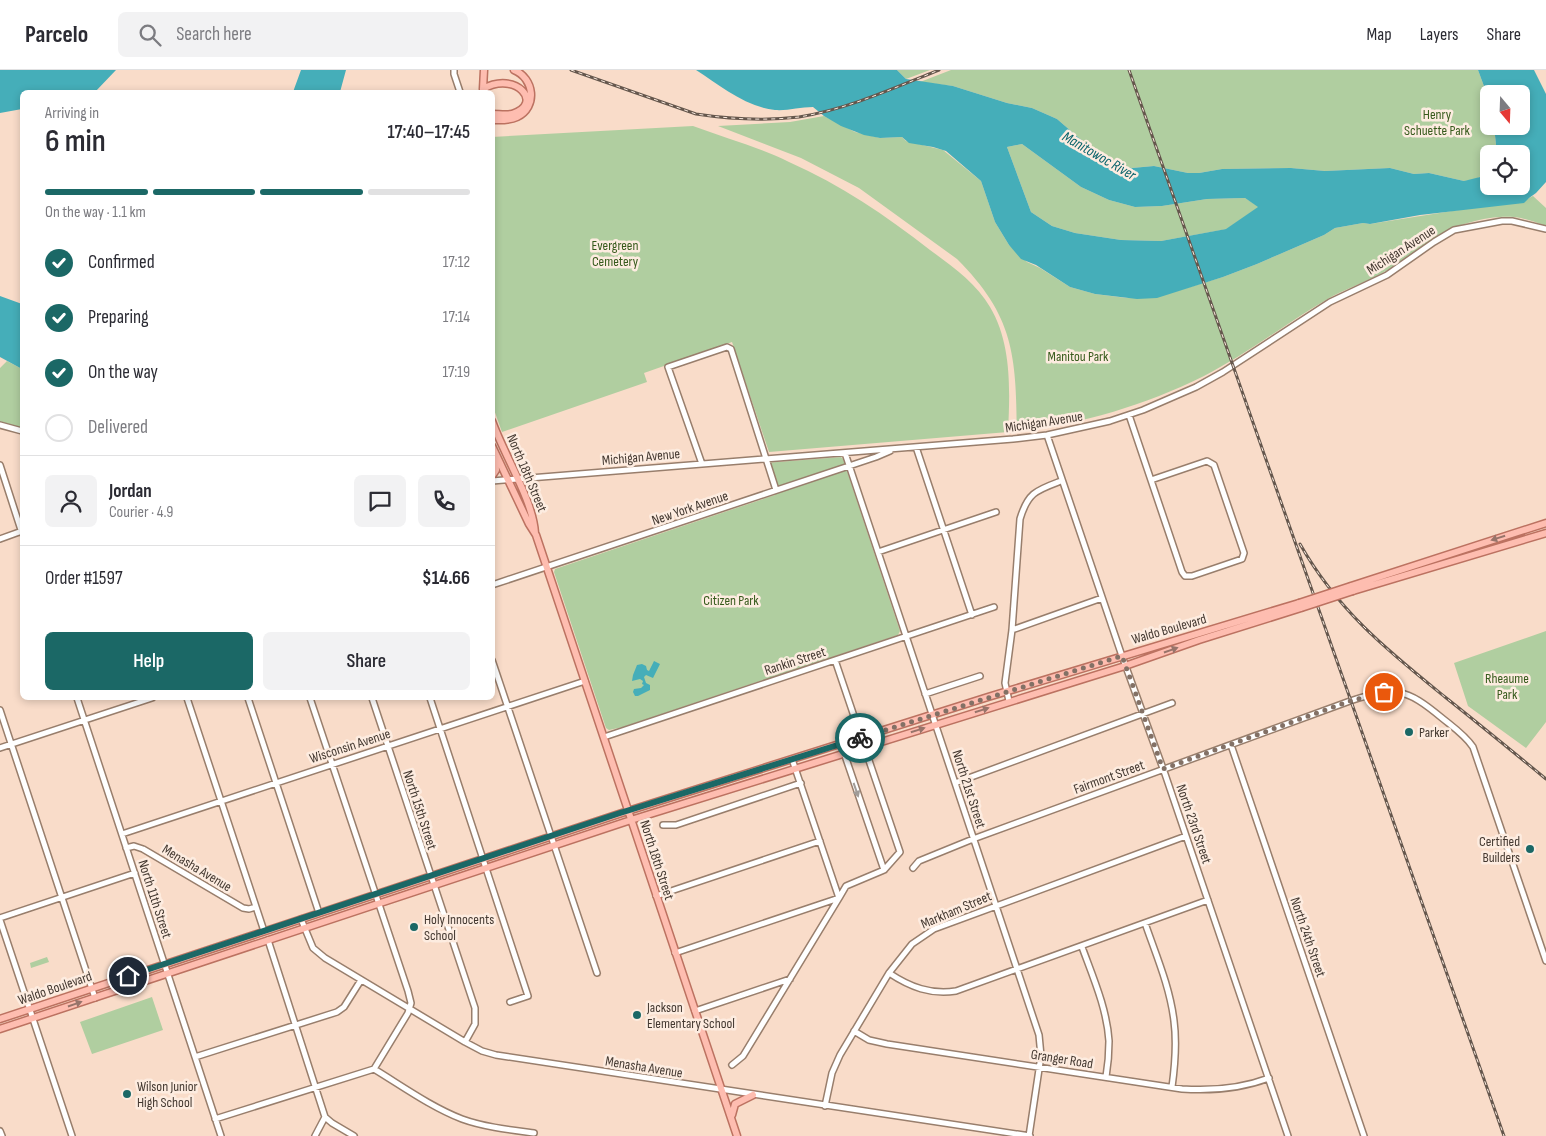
<!DOCTYPE html>
<html lang="en">
<head>
<meta charset="utf-8">
<style>
  body { margin:0; font-family:"Sofia Sans Condensed",sans-serif; background:#f2f2f3; color:#2b2b33; height:100vh; display:flex; flex-direction:column; font-size:19px; white-space:nowrap }
  * { box-sizing:border-box; margin:0 }
  p { font-size:16px; color:#7c7c81 }
  .icon { flex:none; width:28px; height:28px; fill:none; stroke:currentColor; stroke-width:2; stroke-linecap:round; stroke-linejoin:round }
  .map { position:relative; flex:1; overflow:hidden }
  .drawer { position:absolute; left:20px; top:20px; width:475px; height:610px; display:flex; flex-direction:column; background:#fff; border-radius:8px; box-shadow:0 2px 8px #0003 }
  .drawer>* { flex:none }
  .needle { width:32px; rotate:161deg }
  .fabs { position:absolute; left:1480px; top:15px; display:grid; gap:10px }
  .fabs a { display:grid; place-items:center; width:50px; height:50px; border-radius:8px; background:#fff; box-shadow:0 2px 8px #0003; font-size:25px }
  .pin { position:absolute; display:grid; place-items:center; width:42px; height:42px; color:#fff; margin:-21px; border:2px solid #fff; border-radius:50%; box-shadow:0 1px 5px #0007 }
  .courier { position:absolute; display:grid; place-items:center; width:50px; height:50px; margin:-25px; border:4px solid #1b6866; border-radius:50%; background:#fff; color:#222; box-shadow:0 1px 6px #0007 }
  .headline em { font-style:normal; font-weight:600 }
  .headline div { display:flex; flex-direction:column-reverse }
  .headline { display:flex; align-items:center; justify-content:space-between; height:85px; padding:0 25px }
  h1 { font-size:32px; font-weight:600; line-height:38px }
  .bar { display:grid; grid-template-columns:repeat(4,1fr); gap:8px 5px; align-content:center; height:60px; padding:0 25px }
  .bar i { height:6px; border-radius:4px; background:#e1e1e2 }
  .bar .current { background:#1b6866 }
  .bar p { grid-column:span 4 }
  .line { display:flex; align-items:center; gap:12px; padding:0 25px; border-top:1px solid #e1e1e2 }
  .line div { flex:1 }
  .round { display:grid; place-items:center; flex:none; width:52px; height:52px; border-radius:8px; background:#f2f2f3 }
  ol { padding:0 25px; list-style:none }
  li { display:flex; align-items:center; gap:15px; height:55px }
  li p { margin-inline-start:auto }
  li .icon { padding:5px; border-radius:50%; background:#1b6866; color:#fff; stroke-width:4 }
  li:last-child { color:#7c7c81 }
  li i { width:28px; height:28px; border:2px solid #e1e1e2; border-radius:50% }
  .primary-button { display:flex; gap:10px; margin-top:auto; padding:10px 25px }
  .primary-button a { flex:1; height:58px; border-radius:8px; background:#1b6866; color:#fff; font-size:20px; font-weight:600; line-height:58px; text-align:center }
  .primary-button a+a { background:#f2f2f3; color:#2b2b33 }
  header { display:flex; align-items:center; gap:30px; box-sizing:border-box; height:70px; padding:0 25px; background:#fff; border-bottom:1px solid #e1e1e2 }
  header strong { font-size:24px }
  nav { display:flex; gap:28px; margin-inline-start:auto; font-size:18px }
  .search { width:350px; height:45px; background:#f2f2f3; display:flex; align-items:center; gap:12px; box-sizing:border-box; padding:0 18px; border-radius:8px; color:#7c7c81; font-size:19px }
  .map>svg:first-child { display:block }
  .green { fill:#b0cea0 }
  .water { fill:#45aeb9; fill-rule:evenodd }
  .lines { fill:none; stroke-linecap:round; stroke-linejoin:round }
  .minor-casing { stroke:#987e6c; stroke-width:8 }
  .major-casing { stroke:#bc7261; stroke-width:9 }
  .minor { stroke:#fff; stroke-width:5 }
  .major { stroke:#febdb0; stroke-width:6 }
  .rail-casing { stroke:#65574d; stroke-width:3 }
  .rail { stroke:#fdece0; stroke-width:1; stroke-dasharray:4; stroke-linecap:butt }
  .major-bridge-casing { stroke:#bc7261; stroke-width:9; stroke-linecap:butt }
  .major-bridge { stroke:#febdb0; stroke-width:6 }
  .oneway { fill:#97746a }
  .oneway2 { fill:#a19c98 }
  .done { stroke:#837166; stroke-width:5; stroke-dasharray:0 9 }
  .route { stroke:#1b6866; stroke-width:6 }
  .poi-dot { fill:#1b6866; stroke:#fdece0; stroke-width:2 }
  .labels { text-anchor:middle; dominant-baseline:central; stroke-width:5; stroke-linejoin:round; paint-order:stroke }
  .park-label { font-size:14px; fill:#365a1b; stroke:#fdece0 }
  .street-label { font-size:14px; fill:#433830; stroke:#fdece0 }
  .poi-label { font-size:14px; fill:#433830; stroke:#fdece0; text-anchor:start }
  .water-label { font-size:15px; font-style:italic; fill:#07626a; stroke:#fdece0 }
</style>
</head>
<body>
<header>
<strong>Parcelo</strong>
<div class="search"><svg class="icon" aria-label="search" viewBox="0 0 24 24"><circle cx="10" cy="10" r="6"/><path d="M15 15l6 6"/></svg>Search here</div>
<nav><a>Map</a><a>Layers</a><a>Share</a></nav>
</header>
<div class="map">
<svg width="1546" height="1066" viewBox="0 0 1546 1066">
  <rect width="100%" height="100%" fill="#f9dcc9"/>
  <path class="green" d="M897,0h33l-24,9z
    M951,0h527l10,27 1,29h5l3,28h-8v15l-4,5 -11,6 -10,1 -35,-8 -15,1 -24,-6 -65,3 -34,-3 -69,1 -23,4h-11l-34,-7 -22,2 -17,-3 -12,-11 -10,-4 -36,-31 -9,-4 -16,-7 -25,-5 -54,-17 -33,-4z
    M824,46l31,16 25,6 22,-1 4,4 37,9 38,31 14,41 14,23 18,17 13,6 30,19 25,7 32,4 30,-1 66,-20 34,-13 67,-29 11,-7 28,-5 7,1 157,-25 6,-3 13,12v18c-8,-3 -17,-6 -25,-8 -24,-5 -63,5 -84,18 -18,11 -34,26 -53,36 -19,11 -40,17 -58,28 -41,24 -79,54 -122,76 -61,30 -120,47 -187,56 -1,-77 -3,-116 -60,-173l-98,-71 -58,-30 -83,-32 72,-4z
    M693,56c32,12 66,21 96,36 52,23 96,53 141,88 22,16 46,33 60,57 22,37 20,84 18,125l-239,20 -37,-110 -88,31 3,9 -145,50 -10,-28v-267z
    M1022,74l59,43 28,13 26,7 27,-1 45,-7 38,-1 14,9 -32,22 -66,12 -40,-1 -46,-7 -23,-7 -21,-14 -24,-65z
    M7,291l15,8v59l-22,-6v-54z
    M841,387l2,2 57,172 -2,4 -275,92 -14,3 -3,-2 -52,-156 1,-3 220,-74 -10,-32z
    M1546,561v91l-20,26 -58,-42 -14,-43z
    M47,887l2,5 -18,6 -1,-5z
    M152,927l11,33 -71,24 -12,-32z"/>
  <path class="water" d="M0,0h116l-21,22h-73v17l-22,4z
    M301,0h45l-6,22h-47z
    M696,0h201l9,9 47,7 54,17 25,5 16,7 9,4 36,31 10,4 12,11 17,3 22,-2 34,7h11l23,-4 69,-1 34,3 65,-3 24,6 15,-1 35,8 16,-4 9,-8v17h32v-32h-24l-3,-28h27v-32h-32v15l-1,-12 -10,-27h56l12,24v88l-10,11 -7,5 -5,5 -104,12 -50,9 -7,-1 -28,5 -11,7 -67,29 -34,13 -66,21 -20,1 -42,-5 -25,-7 -34,-22 -15,-6 -12,-14 -14,-23 -14,-41 -35,-30 -13,-4 -24,-4 -7,-6 -22,1 -16,-3 -23,-9 -17,-10 -11,-9c-13,0 -26,4 -38,3 -29,-3 -56,-25 -79,-40zM1022,74l59,43 28,13 26,7 27,-1 45,-7 38,-1 13,9 -32,22 -65,12 -40,-1 -46,-7 -23,-7 -21,-14 -24,-65z
    M0,226l22,8v65l-22,-12z
    M654,591l6,3 -7,14 -7,-3 -2,2 2,6 4,2v5l-12,6h-3l-2,-4 1,-3 7,-1 3,-3 -2,-1 1,-3 -3,-2 -8,2 1,-6 4,-10 5,-1 4,2 1,4 2,1z"/>
  <g class="lines">
    <defs>
      <path id="minor" d="M454,0v4l6,18
        M1129,345l53,157 3,4h7l50,-17 2,-6 -30,-88 -7,-4 -56,19
        M0,355l22,6
        M1047,365l75,221 43,118 123,362
        M916,377l56,168
        M845,383l194,582 2,21 -12,80
        M702,394l-34,-97 59,-20 4,2 45,141
        M0,395l22,68
        M492,411l521,-42 34,-4 63,-14 33,-11 53,-23 27,-15 107,-70 57,-27 47,-33 20,-12 48,-9h10l34,8
        M0,469l22,-8
        M878,482l118,-40
        M492,515l384,-128 14,-6
        M1012,560l90,-32
        M492,590l105,313
        M925,624l55,-18
        M77,628l144,438
        M187,628l77,233
        M248,628l71,215
        M372,628l103,310v16l-10,18
        M430,628l98,298 -18,6
        M1009,631l-4,-18 7,-53 8,-111c8,-27 17,-29 41,-38
        M0,640l95,288
        M604,667l390,-130
        M841,674l43,126
        M1231,675l133,391
        M0,678l152,-50
        M955,713l217,-80
        M663,755h13l125,-42
        M122,764l463,-153
        M126,778l8,-2 9,3 100,59 6,1 7,-2
        M913,798l6,-7 54,-22 377,-138c45,-15 56,-13 92,17 11,9 23,17 31,29l73,214
        M656,826l164,-55
        M0,848l135,-45
        M301,849l12,29 12,10 140,84 17,9 14,4 534,81
        M0,850l72,216
        M1145,853c11,32 25,64 29,98 3,22 1,44 -2,66
        M268,870l57,177 -10,19
        M1082,877c11,30 25,62 27,94 0,12 -1,24 -3,36
        M675,883l164,-55 7,-12 38,-16 16,-18 -65,-192
        M889,903c21,14 42,22 67,18l252,-91
        M695,941l95,-32
        M854,961l15,9 18,4 295,45c30,2 58,0 87,-11
        M195,987l142,-45 7,-5 17,-27
        M732,995l11,-9 96,-158 -47,-139
        M374,999c28,17 57,38 88,50 22,8 49,11 72,14
        M825,1036l7,-33 8,-18 49,-82 23,-29 22,-15 252,-93
        M325,1047l7,6 22,13
        M215,1049l159,-50 34,-56 3,-10 -3,-12 -98,-293
        M0,1061l2,5"/>
      <path id="major" d="M483,19c33,-19 62,15 29,25 -6,1 -13,0 -20,0
        M483,19l1,-19
        M492,50c8,0 17,1 25,-3 21,-10 17,-39 -3,-47
        M492,351c12,34 41,79 43,112
        M492,376l37,78 7,11 201,601
        M492,406l4,-6 -1,-14
        M1351,516l195,-63
        M1353,521l193,-58
        M0,949l628,-208 360,-114 311,-94
        M0,959l631,-209 494,-154 74,-26 102,-32
        M732,1045l3,-11 18,-9"/>
    </defs>
    <use href="#minor" class="minor-casing"/>
    <use href="#major" class="major-casing"/>
    <use href="#minor" class="minor"/>
    <use href="#major" class="major"/>
    <defs>
      <path id="rail" d="M571,0l125,44c33,5 69,7 103,3 49,-8 95,-29 140,-47
        M1129,0l375,1066
        M1300,474c38,67 87,106 145,153 34,27 67,54 101,82"/>
    </defs>
    <use href="#rail" class="rail-casing"/>
    <use href="#rail" class="rail"/>
    <defs>
      <path id="major-bridge" d="M1299,533l52,-17
        M1301,538l52,-17"/>
    </defs>
    <use href="#major-bridge" class="major-bridge-casing"/>
    <use href="#major-bridge" class="major-bridge"/>
  </g>
  <defs><path id="oneway-solid" d="M-6-.8H1V-3.2L6.5 0L1 3.2V.8H-6Z" transform="scale(1.25)"/></defs>
  <g class="oneway">
    <use href="#oneway-solid" transform="translate(1498 468) rotate(162)"/>
    <use href="#oneway-solid" transform="translate(1171 580) rotate(-19)"/>
    <use href="#oneway-solid" transform="translate(982 640) rotate(-17)"/>
    <use href="#oneway-solid" transform="translate(918 660) rotate(-17)"/>
    <use href="#oneway-solid" transform="translate(75 934) rotate(-19)"/>
  </g>
  <use class="oneway2" href="#oneway-solid" transform="translate(856 720) rotate(71)"/>
  <g class="lines">
    <path class="done" d="M860,668l262,-82 41,113 187,-68 34,-9"/>
    <path class="route" d="M128,906l492,-163 240,-75"/>
  </g>
  <g class="poi-dot">
    <circle cx="1409" cy="662" r="5"/>
    <circle cx="1530" cy="779" r="5"/>
    <circle cx="414" cy="857" r="5"/>
    <circle cx="637" cy="945" r="5"/>
    <circle cx="127" cy="1024" r="5"/>
  </g>
  <g class="labels">
    <g class="park-label">
      <text x="1437" y="44">Henry<tspan x="1437" dy="16">Schuette Park</tspan></text>
      <text x="615" y="175">Evergreen<tspan x="615" dy="16">Cemetery</tspan></text>
      <text x="1078" y="286">Manitou Park</text>
      <text x="731" y="530">Citizen Park</text>
      <text x="1507" y="608">Rheaume<tspan x="1507" dy="16">Park</tspan></text>
    </g>
    <g class="street-label">
      <text transform="translate(1401 180) rotate(-33)">Michigan Avenue</text>
      <text transform="translate(1044 352) rotate(-9)">Michigan Avenue</text>
      <text transform="translate(641 387) rotate(-5)">Michigan Avenue</text>
      <text transform="translate(527 403) rotate(67)">North 18th Street</text>
      <text transform="translate(690 438) rotate(-19)">New York Avenue</text>
      <text transform="translate(1169 559) rotate(-16)">Waldo Boulevard</text>
      <text transform="translate(795 591) rotate(-18)">Rankin Street</text>
      <text transform="translate(350 676) rotate(-18)">Wisconsin Avenue</text>
      <text transform="translate(1109 707) rotate(-20)">Fairmont Street</text>
      <text transform="translate(969 719) rotate(72)">North 21st Street</text>
      <text transform="translate(420 740) rotate(72)">North 15th Street</text>
      <text transform="translate(1194 754) rotate(71)">North 23rd Street</text>
      <text transform="translate(657 790) rotate(72)">North 18th Street</text>
      <text transform="translate(197 798) rotate(31)">Menasha Avenue</text>
      <text transform="translate(155 829) rotate(72)">North 11th Street</text>
      <text transform="translate(956 840) rotate(-23)">Markham Street</text>
      <text transform="translate(1308 867) rotate(71)">North 24th Street</text>
      <text transform="translate(55 918) rotate(-19)">Waldo Boulevard</text>
      <text transform="translate(1062 989) rotate(9)">Granger Road</text>
      <text transform="translate(644 997) rotate(9)">Menasha Avenue</text>
    </g>
    <g class="poi-label">
      <text x="1419" y="662">Parker</text>
      <text x="1520" y="771" text-anchor="end">Certified<tspan x="1520" dy="16">Builders</tspan></text>
      <text x="424" y="849">Holy Innocents<tspan x="424" dy="16">School</tspan></text>
      <text x="647" y="937">Jackson<tspan x="647" dy="16">Elementary School</tspan></text>
      <text x="137" y="1016">Wilson Junior<tspan x="137" dy="16">High School</tspan></text>
    </g>
    <g class="water-label">
      <text transform="translate(1099 86) rotate(30)">Manitowoc River</text>
    </g>
  </g>
</svg>
<div class="fabs">
<a><svg class="needle" viewBox="-14 -14 28 28"><path d="M0-13l5 13h-10z" fill="#e53935"/><path d="M0 13l5-13h-10z" fill="#7c7c81"/></svg></a>
<a><svg class="icon" aria-label="locate" viewBox="0 0 24 24"><circle cx="12" cy="12" r="6"/><path d="M12 2v4M12 18v4M2 12h4M18 12h4"/></svg></a>
</div>
<div class="pin" style="left:1384px;top:622px;background:#ea580c"><svg class="icon" aria-label="bag" viewBox="0 0 24 24"><path d="M5 8h14l-1 12H6zM9 8a3 3 0 0 1 6 0"/></svg></div>
<div class="pin" style="left:128px;top:906px;background:#1f2937"><svg class="icon" aria-label="home" viewBox="0 0 24 24"><path d="M3 11l9-7 9 7M6 9v11h12V9"/></svg></div>
<div class="courier" style="left:860px;top:668px"><svg class="icon" aria-label="bike" viewBox="0 0 24 24"><circle cx="6" cy="16" r="4"/><circle cx="18" cy="16" r="4"/><path d="M6 16l4-8h5l3 8M10 8l3 8H6M13 5h3"/></svg></div>
<section class="drawer">
<div class="headline"><div><h1>6 min</h1><p>Arriving in</p></div><em>17:40–17:45</em></div>
<div class="bar"><i class="current"></i><i class="current"></i><i class="current"></i><i></i><p>On the way · 1.1 km</p></div>
<ol>
<li><svg class="icon" aria-label="check" viewBox="0 0 24 24"><path d="M5 12l5 5 9-10"/></svg>Confirmed<p>17:12</p></li>
<li><svg class="icon" aria-label="check" viewBox="0 0 24 24"><path d="M5 12l5 5 9-10"/></svg>Preparing<p>17:14</p></li>
<li><svg class="icon" aria-label="check" viewBox="0 0 24 24"><path d="M5 12l5 5 9-10"/></svg>On the way<p>17:19</p></li>
<li><i></i>Delivered</li>
</ol>
<div class="line" style="height:90px"><a class="round"><svg class="icon" aria-label="person" viewBox="0 0 24 24"><circle cx="12" cy="8" r="4"/><path d="M4 21q1-7 8-7t8 7"/></svg></a><div><b>Jordan</b><p>Courier · 4.9</p></div><a class="round"><svg class="icon" aria-label="chat" viewBox="0 0 24 24"><path d="M4 5h16v11H9l-5 4z"/></svg></a><a class="round"><svg class="icon" aria-label="phone" viewBox="0 0 24 24"><path d="M5 4h4l2 5-3 2q2 4 5 5l2-3 5 2v4C11 20 4 13 5 4z"/></svg></a></div>
<div class="line" style="height:65px"><div>Order #1597</div><b>$14.66</b></div>
<div class="primary-button"><a>Help</a><a>Share</a></div>
</section>
</div>
</body>
</html>
